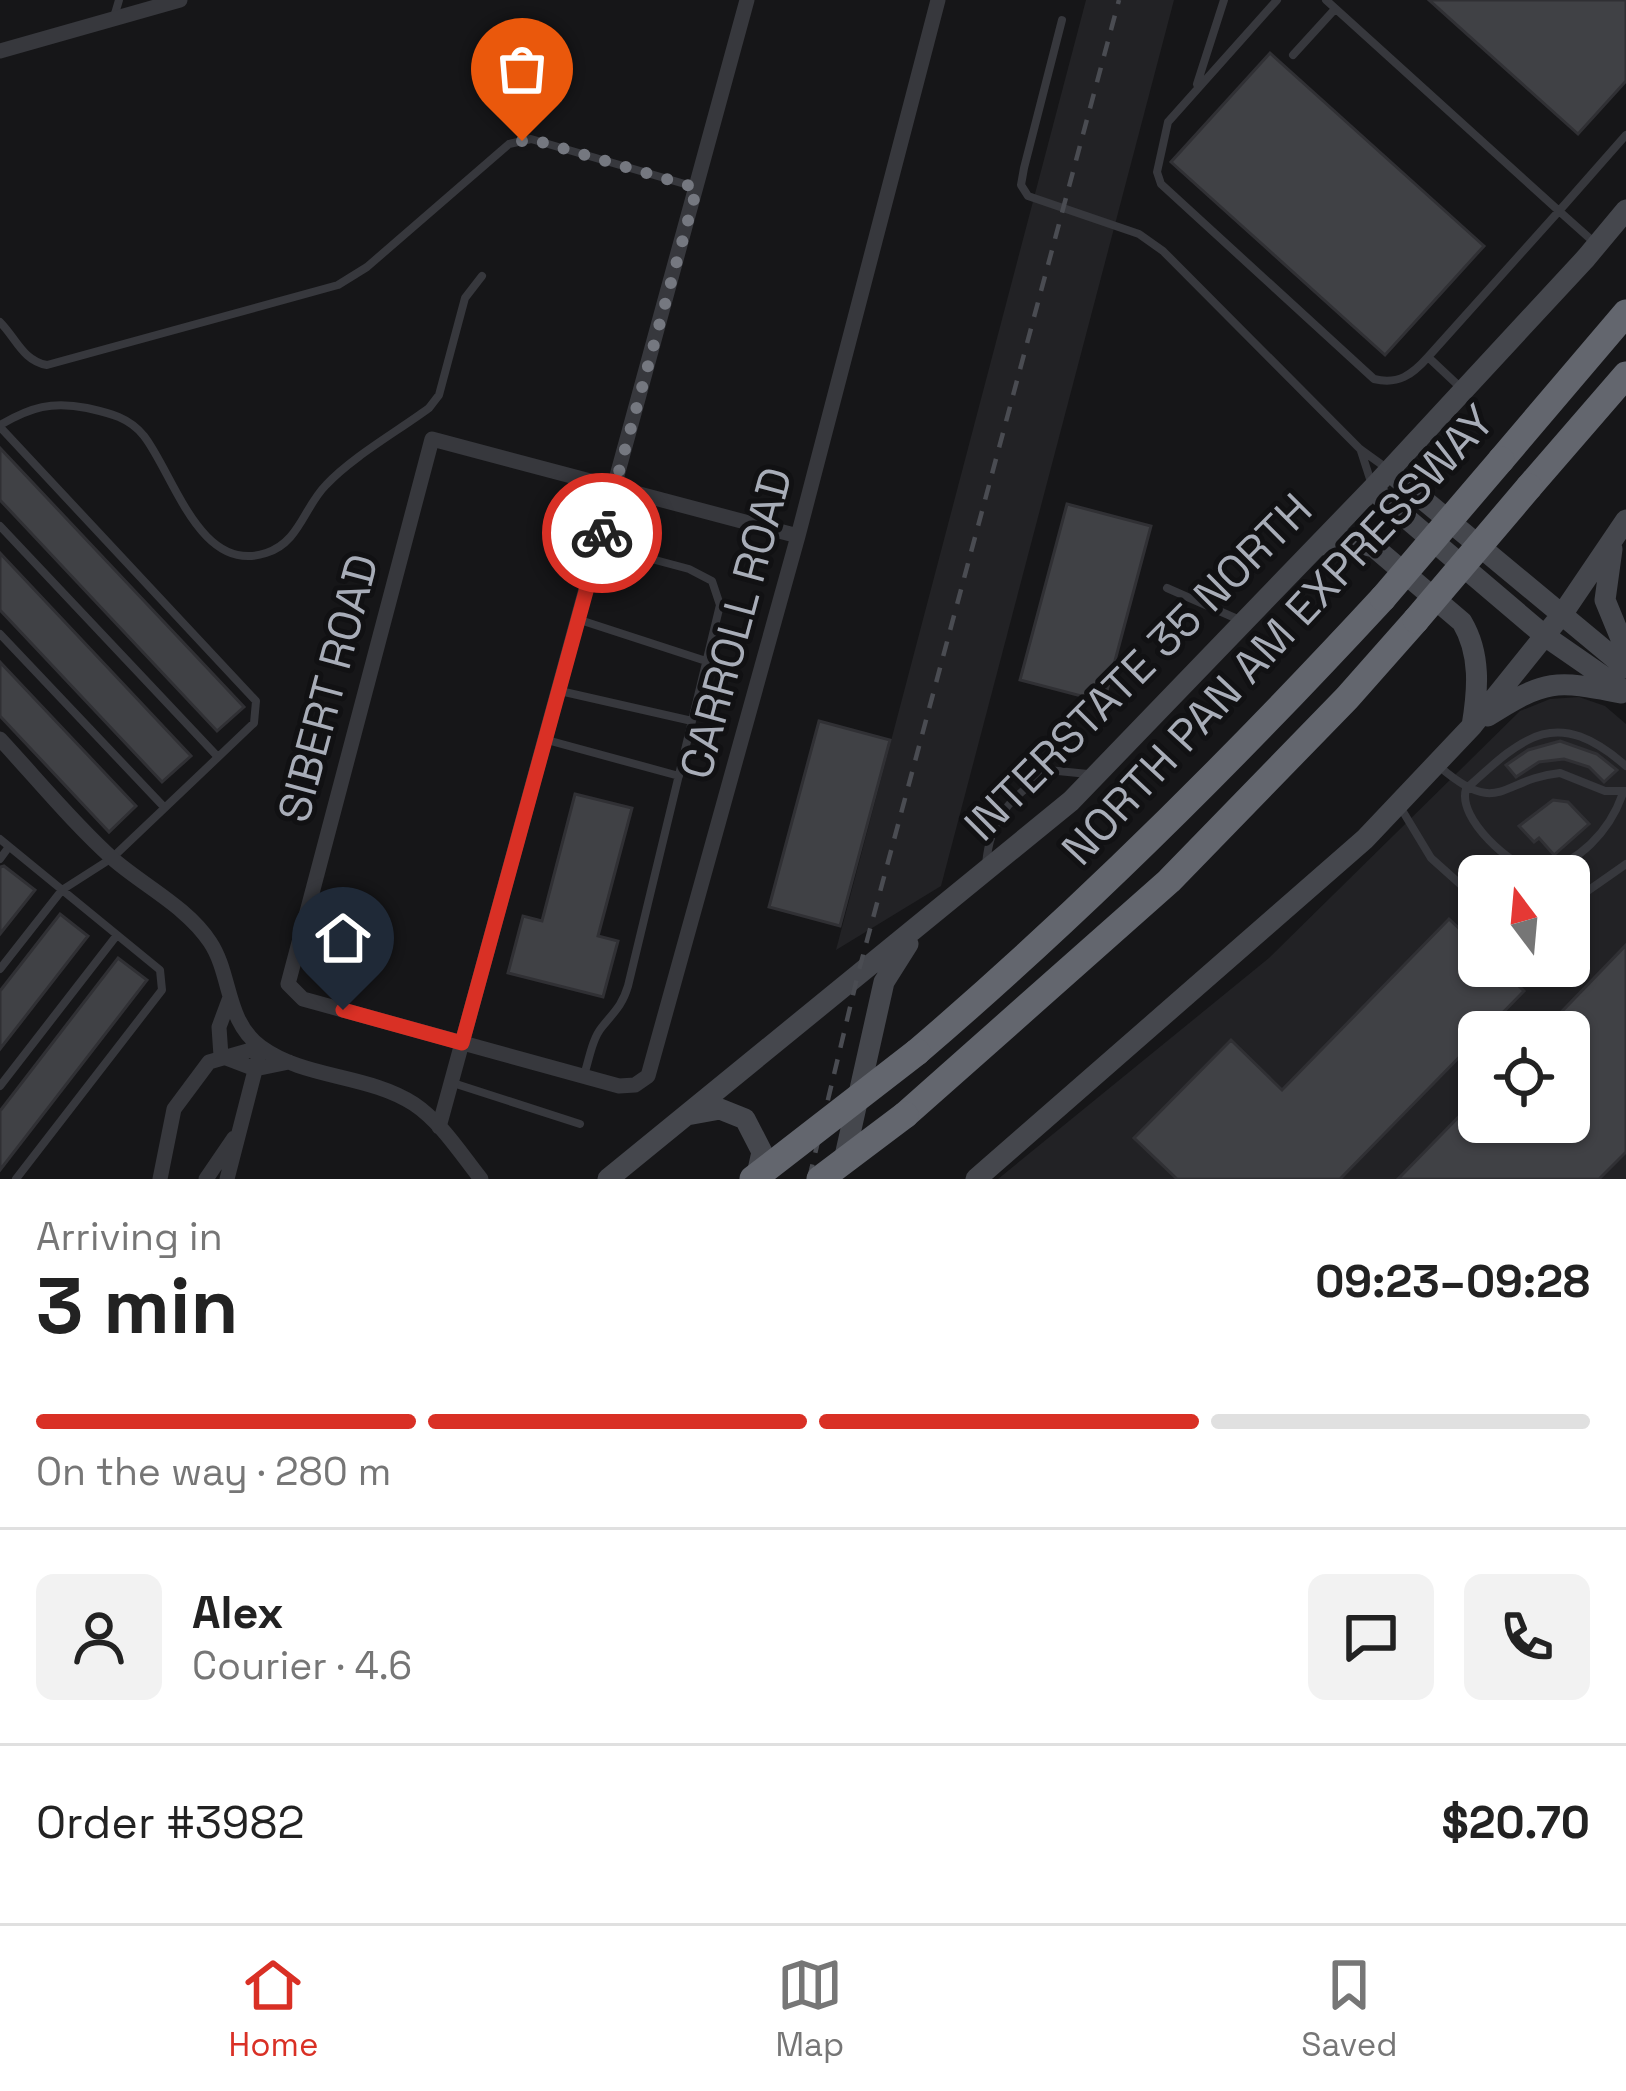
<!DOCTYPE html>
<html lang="en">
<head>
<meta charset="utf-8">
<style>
  body { margin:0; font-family:"Space Grotesk",sans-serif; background:#f2f2f2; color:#222; height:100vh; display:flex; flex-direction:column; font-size:45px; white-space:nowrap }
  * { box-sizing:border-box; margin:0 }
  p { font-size:39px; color:#767676 }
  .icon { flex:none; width:66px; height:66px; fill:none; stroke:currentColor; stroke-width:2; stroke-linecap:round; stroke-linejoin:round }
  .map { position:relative; height:1179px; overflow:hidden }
  .drawer { display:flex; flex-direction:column; background:#fff; flex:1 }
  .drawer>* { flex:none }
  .needle { width:78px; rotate:344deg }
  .fabs { position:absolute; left:1458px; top:855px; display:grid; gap:24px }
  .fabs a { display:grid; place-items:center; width:132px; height:132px; border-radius:18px; background:#fff; box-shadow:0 3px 9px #0004; font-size:60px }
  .pin { position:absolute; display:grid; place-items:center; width:102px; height:102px; color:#fff; margin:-123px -51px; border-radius:50% 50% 50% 0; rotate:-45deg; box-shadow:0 0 12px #0007 }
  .pin .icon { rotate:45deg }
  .courier { position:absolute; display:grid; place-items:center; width:120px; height:120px; margin:-60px; border:9px solid #d93025; border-radius:50%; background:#fff; color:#222; box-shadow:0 3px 15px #0007 }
  .summary em { font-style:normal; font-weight:600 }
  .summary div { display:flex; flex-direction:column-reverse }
  .summary { display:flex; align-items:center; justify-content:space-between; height:204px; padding:0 36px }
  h1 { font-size:78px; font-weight:600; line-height:90px }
  .bar { display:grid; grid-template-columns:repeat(4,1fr); gap:18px 12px; align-content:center; height:144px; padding:0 36px }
  .bar i { height:15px; border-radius:9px; background:#e0e0e0 }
  .bar .on { background:#d93025 }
  .bar p { grid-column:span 4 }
  .line { display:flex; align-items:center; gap:30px; padding:0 36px; border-top:3px solid #e0e0e0 }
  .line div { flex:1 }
  .round { display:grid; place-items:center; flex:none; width:126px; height:126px; border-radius:18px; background:#f2f2f2 }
  .dock { display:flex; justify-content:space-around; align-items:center; height:168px; border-top:3px solid #e0e0e0; background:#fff; font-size:33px; color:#767676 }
  .dock a { display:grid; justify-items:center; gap:6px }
  .dock .on { color:#d93025 }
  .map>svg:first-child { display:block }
  .built { fill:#222225; fill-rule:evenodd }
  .building { fill:#404145; stroke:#303034; stroke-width:3 }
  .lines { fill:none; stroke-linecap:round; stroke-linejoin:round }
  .service { stroke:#37383d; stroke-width:8 }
  .minor { stroke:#37383d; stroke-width:15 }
  .secondary { stroke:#45474d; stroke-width:21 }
  .motorway { stroke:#63666e; stroke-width:27 }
  .rail { stroke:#4a4c52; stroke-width:4.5; stroke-dasharray:15 12; stroke-linecap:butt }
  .motorway-bridge { stroke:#63666e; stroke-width:27 }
  .done { stroke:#757880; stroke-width:12; stroke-dasharray:0 21.6 }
  .route { stroke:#d93025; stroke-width:15 }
  .labels { text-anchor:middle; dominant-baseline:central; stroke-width:10; stroke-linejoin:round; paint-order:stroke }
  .street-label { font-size:45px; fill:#a8adb8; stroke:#111113 }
</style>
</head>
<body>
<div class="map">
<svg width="1626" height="1179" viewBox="0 0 1626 1179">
  <rect width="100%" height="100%" fill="#161618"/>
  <path class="built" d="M1086,0h88l-233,886 -105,64z
    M1579,697l26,9 21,18v455h-628l271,-221 251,-247 30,-12zM1479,876h90v90h-90zM1479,1032h90v90h-90z"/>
  <path class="building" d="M1429,0h197v81l-48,53z
    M1270,53l214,193 -99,109 -214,-193z
    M0,448l244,259 -27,24 -217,-231z
    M1067,504l84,22 -47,176 -84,-22z
    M0,553l191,203 -29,26 -162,-172z
    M0,662l136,144 -27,26 -109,-116z
    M819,721l71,19 -50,186 -71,-19z
    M1560,741l37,13 20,16 -13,12 -15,-15 -25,-8 -25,3 -23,15 -10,-12 22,-15z
    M575,794l57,14 -34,128 20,5 -15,56 -95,-24 15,-57 19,5z
    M1553,800l15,2 21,22 -35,31 -15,-17 -5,4 -15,-16z
    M4,866l31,24 -35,44v-67z
    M60,914l28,22 -88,113v-58z
    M1449,919l30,28v19h19l26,25 -40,41h-5v5l-139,142h-163l-43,-41 97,-98 51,50z
    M1626,945v207l-27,27h-201l81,-83v26h90v-90h-27z
    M118,958l29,22 -147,190v-59z"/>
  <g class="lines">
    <path class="service" d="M1277,0l-109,122 -11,50 4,12 213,195c24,6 38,-4 54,-22
      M1326,0l233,211 67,-76
      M114,17l5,-17
      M1062,20l-38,148 -3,17 7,11 111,38 24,17 197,198 25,18
      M1293,55l42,-46
      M1197,84l27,-84
      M0,322c16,16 23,39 47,43l291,-80 29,-18 142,-123 22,-5 164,48
      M1461,388l-33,-31 131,-146 37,33
      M0,425c31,-18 52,-24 87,-17 22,5 42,9 57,28 30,39 56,139 122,117 33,-10 38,-46 60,-68 26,-28 72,-54 103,-77l10,-13 26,-97 17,-22
      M0,427l256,274 -2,22 -142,135 -50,32 -62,79
      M1361,451l10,31
      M0,526l218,231
      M1167,588l75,33
      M580,620l126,41
      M0,634l164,173
      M560,691l132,30
      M547,740l132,36
      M1441,768c59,50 60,11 119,5l45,18h20
      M1623,793c-14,40 -44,69 -84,81 -28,-8 -82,-55 -73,-85 58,-53 90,-84 160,-23
      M1399,805l32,53 48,43
      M0,839l160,131 2,20 -146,189
      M0,859l8,-11
      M986,864c5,-50 24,-63 62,-94l40,4
      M1569,904l57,-40
      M584,1075c5,-15 8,-36 18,-48 12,-15 20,-21 26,-41l92,-381 -8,-24 -23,-12 -90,-24
      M453,1083l127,41
      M0,1086l117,-151"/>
    <path class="minor" d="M0,51l180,-51
      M798,536l-366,-97 -144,545 15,15 316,87 16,-1 13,-9 150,-540 140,-536
      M0,739c37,40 73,84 113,120 31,27 74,48 97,83 22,33 15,79 51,105 44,32 107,27 153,57 27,18 47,50 67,75
      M229,1000l-10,27 2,29 34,13 34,-7
      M439,1127l308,-1127
      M160,1179l14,-70 35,-47 52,-15 -34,132
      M206,1179l28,-41"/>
    <path class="secondary" d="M1389,471l237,197
      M1372,489l173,147 81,56
      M1317,546l30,-6 27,7 88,75c19,32 16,68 10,104
      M1612,549l-7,51 21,51
      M1488,716c58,-37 67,-36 133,-23
      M687,1115l33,-6 25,10 17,33 -6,27
      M843,1165l41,-183 24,-38
      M608,1179l463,-378 301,-312 214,-231 40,-48
      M976,1179l389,-340 107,-113 91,-113 63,-93"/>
    <path class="motorway" d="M1501,460l125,-147
      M1529,487l97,-112
      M917,1052c166,-142 318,-294 466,-454
      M905,1115l264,-234 178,-183 69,-78"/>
    <path class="rail" d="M809,1179l49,-205 261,-974"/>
    <path class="motorway-bridge" d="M1383,598l118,-138
      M1416,620l113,-133
      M753,1179l164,-127
      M820,1179l85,-64"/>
  </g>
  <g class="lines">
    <path class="done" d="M522,141l9,-2 166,49 -95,345"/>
    <path class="route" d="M343,1010l119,33 140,-510"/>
  </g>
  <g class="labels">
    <g class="street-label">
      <text transform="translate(736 623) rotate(-75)">CARROLL ROAD</text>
      <text transform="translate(1278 635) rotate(-47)">NORTH PAN AM EXPRESSWAY</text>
      <text transform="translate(1138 667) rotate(-45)">INTERSTATE 35 NORTH</text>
      <text transform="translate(328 688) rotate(-75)">SIBERT ROAD</text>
    </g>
  </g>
</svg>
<div class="fabs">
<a><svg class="needle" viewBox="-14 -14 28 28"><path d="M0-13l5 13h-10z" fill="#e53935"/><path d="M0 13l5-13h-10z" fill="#767676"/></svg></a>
<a><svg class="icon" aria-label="locate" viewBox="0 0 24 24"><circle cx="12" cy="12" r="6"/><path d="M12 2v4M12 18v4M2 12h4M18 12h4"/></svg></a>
</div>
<div class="pin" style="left:522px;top:141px;background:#ea580c"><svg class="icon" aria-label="bag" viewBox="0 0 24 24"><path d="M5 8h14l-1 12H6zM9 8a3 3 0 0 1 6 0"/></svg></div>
<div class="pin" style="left:343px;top:1010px;background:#1f2937"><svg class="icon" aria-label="home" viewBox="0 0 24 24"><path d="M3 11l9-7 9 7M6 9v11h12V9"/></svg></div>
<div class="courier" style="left:602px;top:533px"><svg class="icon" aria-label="bike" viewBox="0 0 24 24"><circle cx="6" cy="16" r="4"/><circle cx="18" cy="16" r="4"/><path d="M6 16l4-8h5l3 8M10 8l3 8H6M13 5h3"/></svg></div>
</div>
<section class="drawer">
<div class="summary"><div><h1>3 min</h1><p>Arriving in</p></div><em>09:23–09:28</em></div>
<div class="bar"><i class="on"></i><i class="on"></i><i class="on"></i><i></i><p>On the way · 280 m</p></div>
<div class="line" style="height:216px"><a class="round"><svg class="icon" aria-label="person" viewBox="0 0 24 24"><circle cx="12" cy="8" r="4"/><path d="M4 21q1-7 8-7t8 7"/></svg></a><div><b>Alex</b><p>Courier · 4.6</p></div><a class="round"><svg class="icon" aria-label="chat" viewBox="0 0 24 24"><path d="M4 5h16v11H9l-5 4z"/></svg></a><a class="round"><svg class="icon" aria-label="phone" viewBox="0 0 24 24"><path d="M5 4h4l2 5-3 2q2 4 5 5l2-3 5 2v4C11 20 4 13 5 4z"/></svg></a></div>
<div class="line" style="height:156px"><div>Order #3982</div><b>$20.70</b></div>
</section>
<nav class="dock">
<a class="on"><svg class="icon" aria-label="home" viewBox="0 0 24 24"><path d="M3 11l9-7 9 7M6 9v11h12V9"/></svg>Home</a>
<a><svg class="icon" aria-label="map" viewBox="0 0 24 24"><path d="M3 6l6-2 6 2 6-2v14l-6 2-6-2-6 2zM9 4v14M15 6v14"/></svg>Map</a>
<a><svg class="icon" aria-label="saved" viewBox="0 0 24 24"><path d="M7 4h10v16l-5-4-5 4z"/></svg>Saved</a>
</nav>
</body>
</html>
